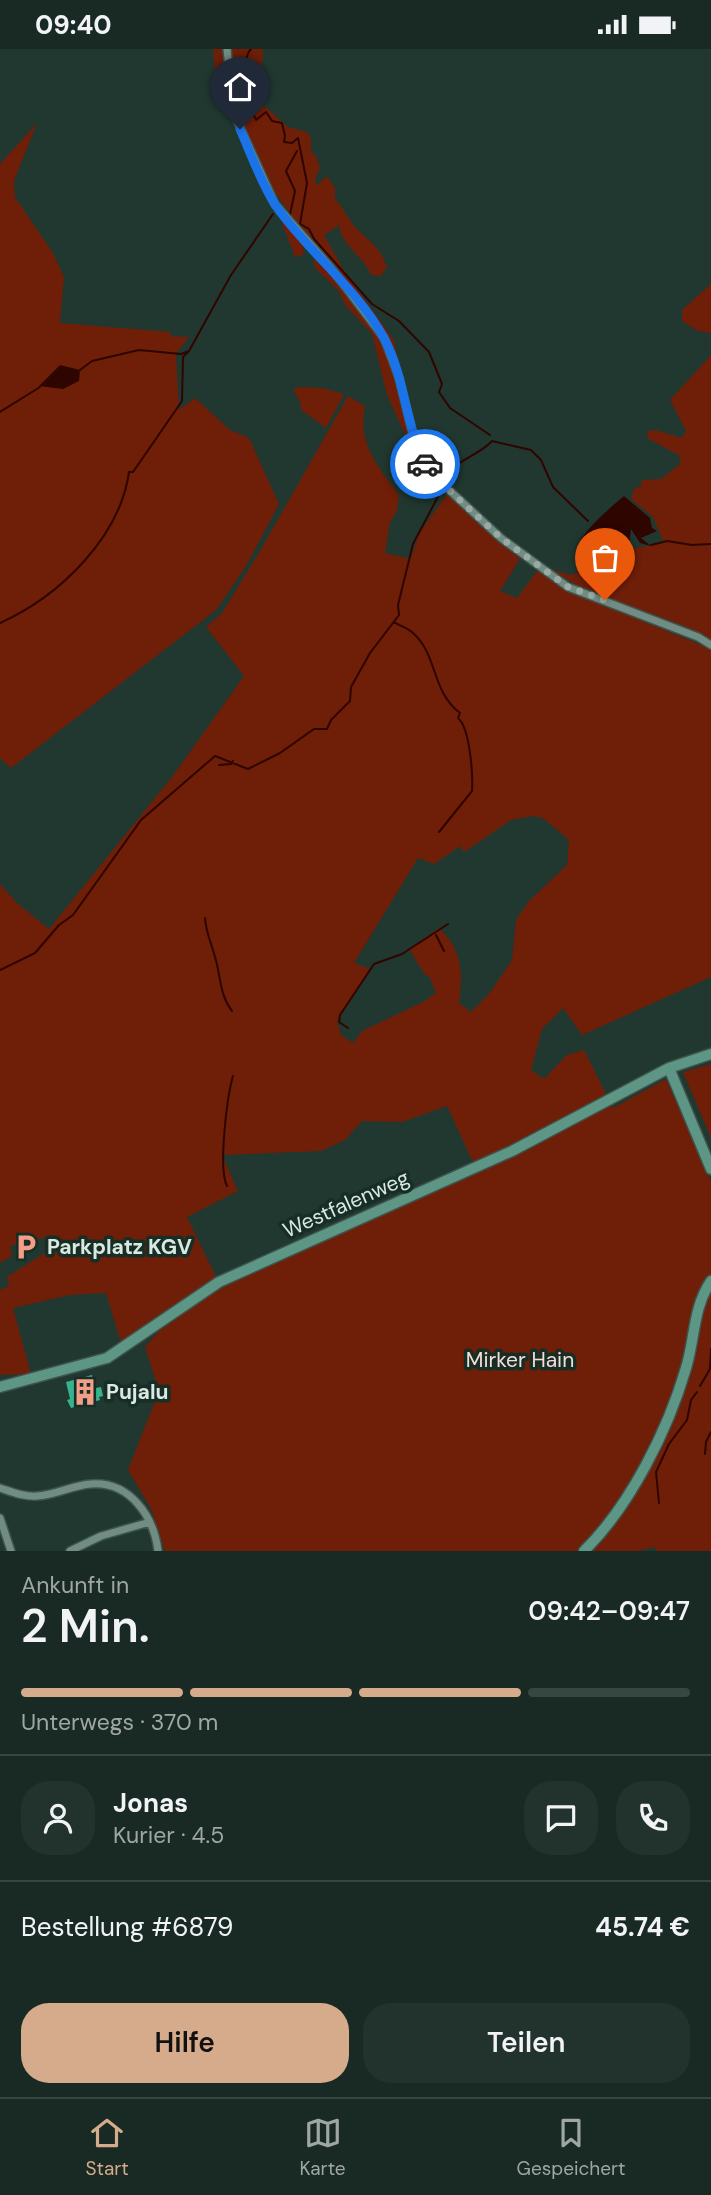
<!DOCTYPE html>
<html lang="de">
<head>
<meta charset="utf-8">
<style>
  body { margin:0; font-family:"DM Sans",sans-serif; background:#22322c; color:#f1f3f6; height:100vh; display:flex; flex-direction:column; font-size:26px; white-space:nowrap }
  * { box-sizing:border-box; margin:0 }
  p { font-size:23px; color:#9fa7a6 }
  .icon { flex:none; width:38px; height:38px; fill:none; stroke:currentColor; stroke-width:2; stroke-linecap:round; stroke-linejoin:round }
  .map { position:relative; height:1502px; overflow:hidden }
  .side { display:flex; flex-direction:column; background:#192a24; flex:1 }
  .side>* { flex:none }
  .pin { position:absolute; display:grid; place-items:center; width:60px; height:60px; color:#fff; margin:-72px -30px; border-radius:50% 50% 50% 0; rotate:-45deg; box-shadow:0 0 7px #0007 }
  .pin .icon { rotate:45deg }
  .courier { position:absolute; display:grid; place-items:center; width:70px; height:70px; margin:-35px; border:5px solid #1a73e8; border-radius:50%; background:#fff; color:#222; box-shadow:0 2px 9px #0007 }
  .headline em { font-style:normal; font-weight:600 }
  .headline div { display:flex; flex-direction:column-reverse }
  .headline { display:flex; align-items:center; justify-content:space-between; height:119px; padding:0 21px }
  h1 { font-size:46px; font-weight:600; line-height:52px }
  .bar { display:grid; grid-template-columns:repeat(4,1fr); gap:10px 7px; align-content:center; height:84px; padding:0 21px }
  .bar i { height:9px; border-radius:5px; background:#374641 }
  .bar .active { background:#d6ab8b }
  .bar p { grid-column:span 4 }
  .line { display:flex; align-items:center; gap:18px; padding:0 21px; border-top:2px solid #374641 }
  .line div { flex:1 }
  .round { display:grid; place-items:center; flex:none; width:74px; height:74px; border-radius:28px; background:#22322c }
  .cta { display:flex; gap:14px; margin-top:auto; padding:14px 21px }
  .cta a { flex:1; height:80px; border-radius:28px; background:#d6ab8b; color:#111; font-size:28px; font-weight:600; line-height:80px; text-align:center }
  .cta a+a { background:#22322c; color:#f1f3f6 }
  .status { display:flex; justify-content:space-between; align-items:center; height:49px; padding:0 35px; background:#192a24; direction:ltr }
  .status svg { height:19px; fill:currentColor }
  .dock { display:flex; justify-content:space-around; align-items:center; height:98px; border-top:2px solid #374641; background:#192a24; font-size:19px; color:#9fa7a6 }
  .dock a { display:grid; justify-items:center; gap:4px }
  .dock .active { color:#d6ab8b }
  .map>svg:first-child { display:block }
  .green { fill:#6f1e08; fill-rule:evenodd }
  .water { fill:#2f0500 }
  .lines { fill:none; stroke-linecap:round; stroke-linejoin:round }
  .stream { stroke:#2f0500; stroke-width:2 }
  .building { fill:#36b28f }
  .street-casing { stroke:#3f534d; stroke-width:10 }
  .secondary-casing { stroke:#3f534d; stroke-width:13 }
  .street { stroke:#718c82; stroke-width:7 }
  .secondary { stroke:#5d9684; stroke-width:10 }
  .done { stroke:#99aaa4; stroke-width:7; stroke-dasharray:0 12.6 }
  .route { stroke:#1a73e8; stroke-width:9 }
  .labels { text-anchor:middle; dominant-baseline:central; stroke-width:7; stroke-linejoin:round; paint-order:stroke }
  .street-label { font-size:21px; fill:#dae8e2; stroke:#172e26 }
  .poi-label { font-size:21px; font-weight:bold; fill:#dae8e2; stroke:#172e26; text-anchor:start }
  .park-label { font-size:21px; fill:#f6ddd6; stroke:#172e26 }
</style>
</head>
<body>
<div class="status"><b>09:40</b><svg viewBox="0 0 49 12"><path d="M0 12V9h3v3zM5 12V6h3v6zM10 12V3h3v9zM15 12V0h3v12zM26 1h20v11H26zM47 4h2v5h-2z"/></svg></div>
<div class="map">
<svg width="711" height="1502" viewBox="0 0 711 1502">
  <rect width="100%" height="100%" fill="#213830"/>
  <path class="green" d="M213,0h50l-3,53 28,25 19,5 4,6v14l4,2 5,13 -5,13 2,5 10,-9 8,12v11c9,9 12,19 20,28 15,16 24,18 32,40l-6,9 -10,-1c-8,-20 -29,-28 -32,-50l-15,10 22,39 48,66 21,116 -28,-61 -15,-61 -27,-29 -7,-15 -23,-22 -2,-18 -9,-6 -1,11 -8,2 -13,-34 7,-11 -23,-32 -14,-34 -34,-48z
    M37,74l-23,58 1,16 38,56 11,24 -4,46 111,9 -1,4 19,1 -13,16 3,57 16,-12 35,32 19,8 30,66 -33,62 -30,44 -205,158 -11,-10v-594z
    M711,235v49l-13,-2 -16,-10v-11z
    M711,306v285c-50,-30 -114,-36 -160,-71l19,6 27,-9 -1,-11 68,-12 -11,-26 -22,-18 3,-10 8,-4 -1,-5 20,-1 19,-15v-8l-33,-18 1,-7 8,-1 26,8 4,-7 -16,-31z
    M302,338l20,1 22,6 -18,34 -26,-19 2,-3 -9,-17z
    M348,347l17,10c-8,39 14,61 34,89l-2,16 -7,11 -5,31 26,6 8,-25 28,-40 73,65 -20,32 17,7 21,-28 28,20 145,59v328l-129,58 -19,-27 -21,21 -11,41 13,9 23,-24 17,-5 29,58 53,-29 45,103v369h-55l-1,-4 -16,4h-474l-14,-42 -23,-39 31,-79 -14,-44 14,-16 62,-44 256,-116 -30,-65 -45,16 -40,-1 -17,19 -24,11 -99,4 16,36 -51,26 29,60 -95,66 -15,-50 -36,2 -57,13 18,66 -31,1v-85l9,-4 -2,-9 42,-27 1,-14 -40,10 2,10 -12,7v-379l18,20 31,25 123,-152 72,-101 -38,-49 16,-14 38,-62zM533,767l10,2 26,22 -2,25 -38,36 -13,19 -4,40 -23,34 -18,18 -12,-9c4,-29 4,-53 -20,-75l-30,21 16,26 4,1 7,17 -13,9 -61,29 -9,12 -12,-8 -4,-14 34,-52 -17,-6 64,-105 16,6 26,-18 4,6 47,-32z
    M711,1015v74l-28,-66z"/>
  <path class="water" d="M60,316l20,5 -1,11 -16,8 -24,-3z
    M624,447l26,22 2,10 5,3 -16,7 10,8 -11,-3 -9,-14 -2,16 -13,6 -38,-3c1,-14 34,-42 46,-52z"/>
  <g class="lines">
    <path class="stream" d="M251,0c-8,8 -10,46 -4,56 3,6 7,8 9,15l10,-8 6,9 10,2 3,13 -1,6 8,1 6,-5 9,45 -7,41 9,5 5,10 58,65 27,17 30,31 13,32 -3,8 11,16 40,27
      M290,165l5,-23 -9,-20 11,-20
      M80,321l12,-9 47,-11 42,4 8,-3 42,-76 42,-61
      M0,363l40,-25
      M445,430c8,-19 34,-23 47,-38l39,9 10,10 12,27 35,34
      M651,496l16,-4 25,4 19,-1
      M394,573c6,4 14,6 19,11 25,22 18,58 47,80l-2,5c12,10 15,56 14,73l-33,41
      M0,574c60,-27 120,-86 129,-151h4l49,-71 1,-44 6,-6
      M219,716l12,-1 2,-3
      M205,869c1,15 6,24 10,39 6,19 4,37 17,54
      M436,886l8,16
      M0,921l35,-17 24,-28 14,-10 68,-95 74,-64 33,13 32,-16 34,-24h13l4,-9 19,-19 1,-14 19,-34 29,-38 -1,-10 15,-61 28,-53
      M348,979l-9,-6 1,-7 34,-51 28,-10 46,-30
      M227,1137c-9,-17 0,-89 6,-110
      M700,1337l10,-17 1,-20
      M705,1405l1,-12 5,-10
      M659,1454l-3,-31 13,-28 18,-24 4,-20 6,-8"/>
  </g>
  <path class="building" d="M92,1326l4,13 5,-1 2,9 -4,1 1,3 -29,8 -4,-8 3,-1 -4,-17z"/>
  <g class="lines">
    <defs>
      <path id="street" d="M227,0l7,65 41,90 56,64 53,70 15,40 16,65 21,35 65,60 67,49 130,50 13,8
        M0,1439c12,4 24,9 37,8 19,-1 36,-11 54,-12 39,-3 63,33 67,67
        M0,1469l11,33
        M70,1502l31,-15 49,-14"/>
      <path id="secondary" d="M669,1019l42,101
        M0,1338l107,-29 112,-76 293,-131 157,-83 42,-14
        M584,1502c46,-45 84,-121 102,-183 9,-29 7,-61 25,-87"/>
    </defs>
    <use href="#street" class="street-casing"/>
    <use href="#secondary" class="secondary-casing"/>
    <use href="#street" class="street"/>
    <use href="#secondary" class="secondary"/>
  </g>
  <g class="lines">
    <path class="done" d="M425,415l11,14 65,60 67,49 37,13"/>
    <path class="route" d="M240,80c11,25 21,54 36,77 32,46 80,81 108,132 21,39 21,86 41,126"/>
  </g>
  <defs>
    <symbol id="parking-bare" viewBox="-9 -9 18 18"><path d="M-3.5-5.5H1a3.5 3.5 0 0 1 0 7H-1V5.5H-3.5ZM-1-3.4V-.6H.8a1.4 1.4 0 0 0 0-2.8Z" fill="#f49e88" stroke="#172e26" stroke-width="2.5" paint-order="stroke"/></symbol>
    <symbol id="building-bare" viewBox="-9 -9 18 18"><path d="M-4-6H4V6H1V3H-1V6H-4ZM-2.5-4.3h1.7v1.8h-1.7ZM.8-4.3h1.7v1.8H.8ZM-2.5-1h1.7V.8h-1.7ZM.8-1h1.7V.8H.8Z" fill="#f49e88" stroke="#172e26" stroke-width="2.5" paint-order="stroke"/></symbol>
  </defs>
  <g fill-rule="evenodd">
    <use href="#parking-bare" x="7" y="1179" width="38" height="38"/>
    <use href="#building-bare" x="66" y="1324" width="38" height="38"/>
  </g>
  <g class="labels">
    <g class="street-label">
      <text transform="translate(346 1155) rotate(-24)">Westfalenweg</text>
    </g>
    <g class="poi-label">
      <text x="47" y="1198">Parkplatz KGV</text>
      <text x="106" y="1343">Pujalu</text>
    </g>
    <g class="park-label">
      <text x="520" y="1311">Mirker Hain</text>
    </g>
  </g>
</svg>
<div class="pin" style="left:605px;top:551px;background:#ea580c"><svg class="icon" aria-label="bag" viewBox="0 0 24 24"><path d="M5 8h14l-1 12H6zM9 8a3 3 0 0 1 6 0"/></svg></div>
<div class="pin" style="left:240px;top:80px;background:#1f2937"><svg class="icon" aria-label="home" viewBox="0 0 24 24"><path d="M3 11l9-7 9 7M6 9v11h12V9"/></svg></div>
<div class="courier" style="left:425px;top:415px"><svg class="icon" aria-label="car" viewBox="0 0 24 24"><path d="M5 17H2v-5l4-1 3-4h7l3 4 3 1v5h-3M9 17h6M6 11h13"/><circle cx="7" cy="17" r="2"/><circle cx="17" cy="17" r="2"/></svg></div>
</div>
<section class="side">
<div class="headline"><div><h1>2 Min.</h1><p>Ankunft in</p></div><em>09:42–09:47</em></div>
<div class="bar"><i class="active"></i><i class="active"></i><i class="active"></i><i></i><p>Unterwegs · 370 m</p></div>
<div class="line" style="height:126px"><a class="round"><svg class="icon" aria-label="person" viewBox="0 0 24 24"><circle cx="12" cy="8" r="4"/><path d="M4 21q1-7 8-7t8 7"/></svg></a><div><b>Jonas</b><p>Kurier · 4.5</p></div><a class="round"><svg class="icon" aria-label="chat" viewBox="0 0 24 24"><path d="M4 5h16v11H9l-5 4z"/></svg></a><a class="round"><svg class="icon" aria-label="phone" viewBox="0 0 24 24"><path d="M5 4h4l2 5-3 2q2 4 5 5l2-3 5 2v4C11 20 4 13 5 4z"/></svg></a></div>
<div class="line" style="height:91px"><div>Bestellung #6879</div><b>45.74 €</b></div>
<div class="cta"><a>Hilfe</a><a>Teilen</a></div>
</section>
<nav class="dock">
<a class="active"><svg class="icon" aria-label="home" viewBox="0 0 24 24"><path d="M3 11l9-7 9 7M6 9v11h12V9"/></svg>Start</a>
<a><svg class="icon" aria-label="map" viewBox="0 0 24 24"><path d="M3 6l6-2 6 2 6-2v14l-6 2-6-2-6 2zM9 4v14M15 6v14"/></svg>Karte</a>
<a><svg class="icon" aria-label="saved" viewBox="0 0 24 24"><path d="M7 4h10v16l-5-4-5 4z"/></svg>Gespeichert</a>
</nav>
</body>
</html>
